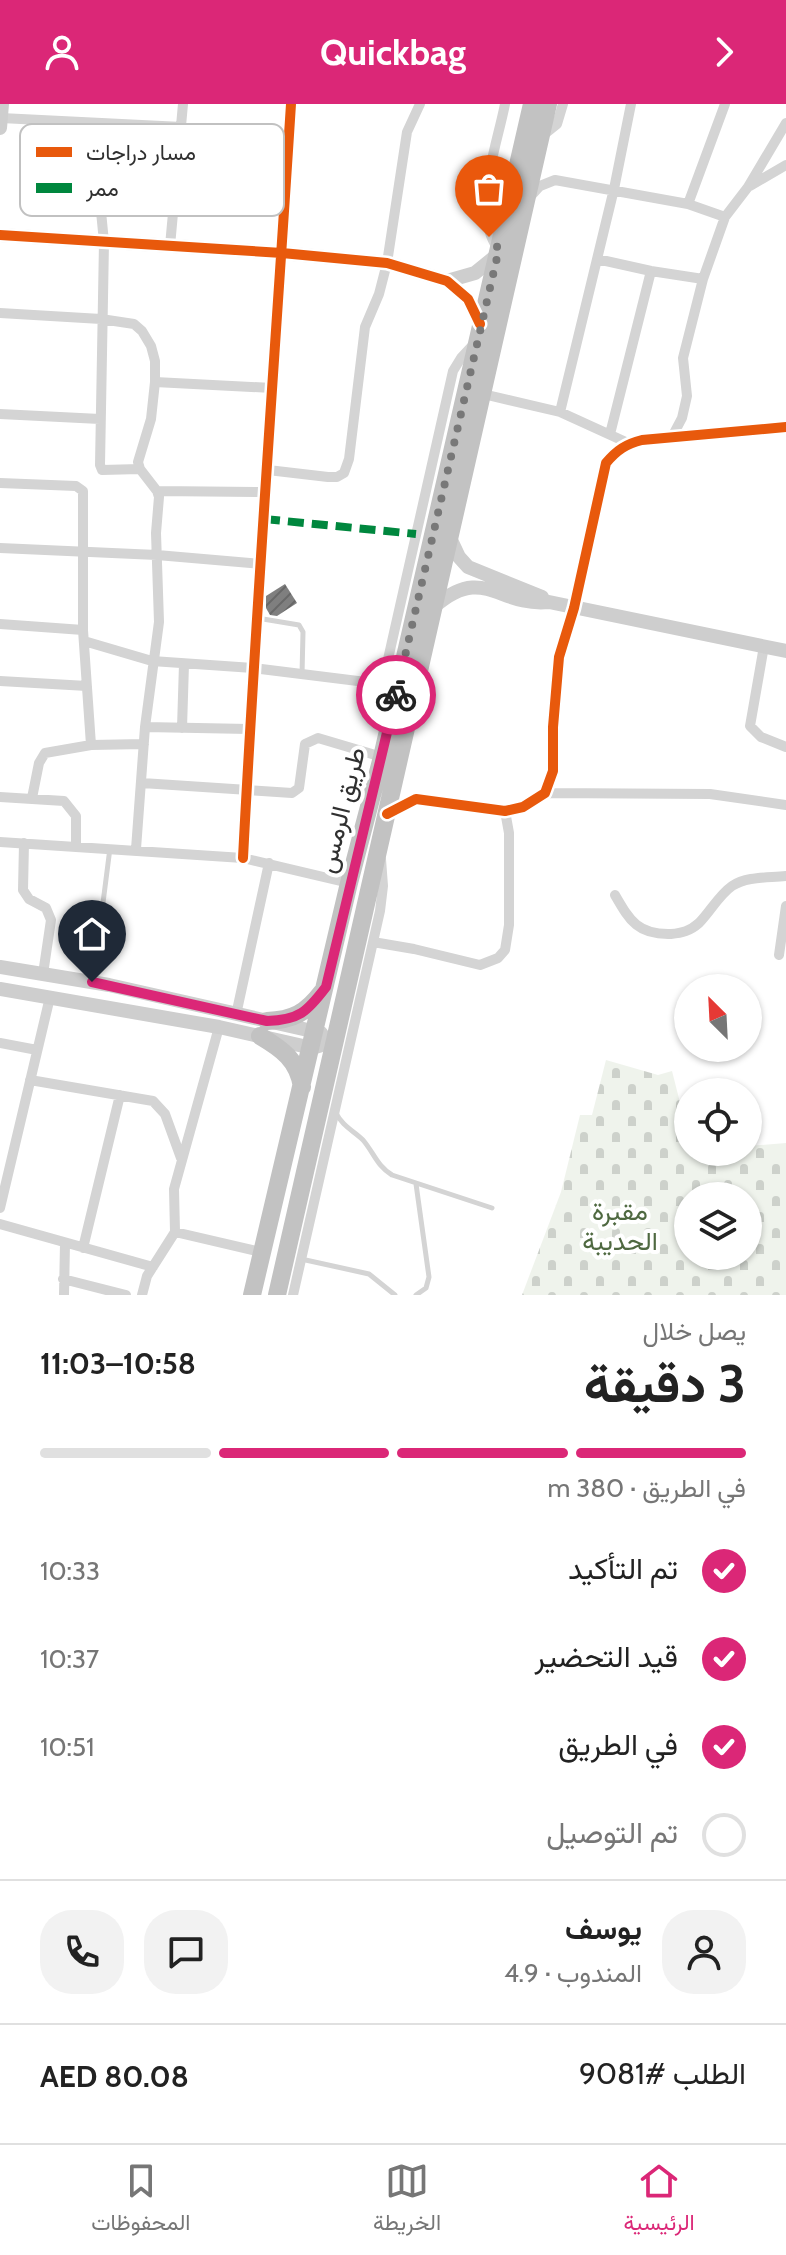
<!DOCTYPE html>
<html lang="ar">
<head>
<meta charset="utf-8">
<style>
  body { margin:0; font-family:Cabin,Vazirmatn,sans-serif; background:#f2f2f2; color:#222; direction:rtl; height:100vh; display:flex; flex-direction:column; font-size:30px; white-space:nowrap }
  * { box-sizing:border-box; margin:0 }
  p { font-size:26px; color:#767676 }
  .icon { flex:none; width:44px; height:44px; fill:none; stroke:currentColor; stroke-width:2; stroke-linecap:round; stroke-linejoin:round }
  .map { position:relative; height:1191px; overflow:hidden; direction:ltr }
  .side { display:flex; flex-direction:column; background:#fff; flex:1 }
  .side>* { flex:none }
  .needle { width:52px; rotate:336deg }
  .buttons { position:absolute; left:674px; top:870px; display:grid; gap:16px }
  .buttons a { display:grid; place-items:center; width:88px; height:88px; border-radius:50%; background:#fff; box-shadow:0 2px 6px #0004; font-size:40px }
  .pin { position:absolute; display:grid; place-items:center; width:68px; height:68px; color:#fff; margin:-82px -34px; border-radius:50% 50% 50% 0; rotate:-45deg; box-shadow:0 0 8px #0007 }
  .pin .icon { rotate:45deg }
  .courier { position:absolute; display:grid; place-items:center; width:80px; height:80px; margin:-40px; border:6px solid #db2777; border-radius:50%; background:#fff; color:#222; box-shadow:0 2px 10px #0007 }
  .summary em { font-style:normal; font-weight:700 }
  .summary div { display:flex; flex-direction:column-reverse }
  .summary { display:flex; align-items:center; justify-content:space-between; height:136px; padding:0 40px }
  h1 { font-size:52px; font-weight:700; line-height:60px }
  .bar { display:grid; grid-template-columns:repeat(4,1fr); gap:12px 8px; align-content:center; height:96px; padding:0 40px }
  .bar i { height:10px; border-radius:6px; background:#e0e0e0 }
  .bar .selected { background:#db2777 }
  .bar p { grid-column:span 4 }
  .line { display:flex; align-items:center; gap:20px; padding:0 40px; border-top:2px solid #e0e0e0 }
  .line div { flex:1 }
  .round { display:grid; place-items:center; flex:none; width:84px; height:84px; border-radius:32px; background:#f2f2f2 }
  ol { padding:0 40px; list-style:none }
  li { display:flex; align-items:center; gap:24px; height:88px }
  li p { margin-inline-start:auto }
  li .icon { padding:8px; border-radius:50%; background:#db2777; color:#fff; stroke-width:4 }
  li:last-child { color:#767676 }
  li i { width:44px; height:44px; border:4px solid #e0e0e0; border-radius:50% }
  header { display:flex; justify-content:space-between; align-items:center; height:104px; padding:0 40px; background:#db2777; color:#fff; font-size:36px; font-weight:700 }
  .dock { display:flex; justify-content:space-around; align-items:center; height:112px; border-top:2px solid #e0e0e0; background:#fff; font-size:22px; color:#767676 }
  .dock a { display:grid; justify-items:center; gap:4px }
  .dock .selected { color:#db2777 }
  .map>svg:first-child { display:block }
  .cemetery { fill:url(#cemetery-stones); fill-rule:evenodd }
  .building { fill:url(#building-hatch) }
  .lines { fill:none; stroke-linecap:round; stroke-linejoin:round }
  .lane { stroke:#d4d4d4; stroke-width:5 }
  .street { stroke:#d4d4d4; stroke-width:10 }
  .secondary { stroke:#cecece; stroke-width:14 }
  .highway { stroke:#c2c2c2; stroke-width:18 }
  .quiet { stroke:#00873e; stroke-width:8; stroke-dasharray:16 8; stroke-linecap:butt }
  .cycleway-casing { stroke:#fff; stroke-width:15 }
  .cycleway { stroke:#e8590c; stroke-width:10 }
  .done { stroke:#787878; stroke-width:8; stroke-dasharray:0 14.4 }
  .route { stroke:#db2777; stroke-width:10 }
  .labels { text-anchor:middle; dominant-baseline:central; stroke-width:8; stroke-linejoin:round; paint-order:stroke }
  .street-label { font-size:26px; fill:#303030; stroke:#fff }
  .park-label { font-size:26px; fill:#4f6941; stroke:#fff }
  .key { fill:#fff; stroke:#c1c1c1; stroke-width:2 }
  .key-label { font-size:22px; fill:#303030 }
</style>
</head>
<body>
<header><svg class="icon" aria-label="forward" viewBox="0 0 24 24"><path d="M9 5l7 7-7 7"/></svg>Quickbag<svg class="icon" aria-label="person" viewBox="0 0 24 24"><circle cx="12" cy="8" r="4"/><path d="M4 21q1-7 8-7t8 7"/></svg></header>
<div class="map">
<svg width="786" height="1191" viewBox="0 0 786 1191">
  <defs>
    <pattern id="cemetery-stones" width="16" height="16" patternUnits="userSpaceOnUse" patternTransform="scale(2)"><rect width="16" height="16" fill="#eff3ec"/><path d="M2 7V4a2 2 0 0 1 4 0v3zM10 15v-3a2 2 0 0 1 4 0v3z" fill="#cdd1cb"/></pattern>
    <pattern id="building-hatch" width="6" height="6" patternUnits="userSpaceOnUse" patternTransform="scale(2)"><rect width="6" height="6" fill="#7f7f7f"/><path d="M-1 1l2-2M0 6l6-6M5 7l2-2" fill="none" stroke="#686868"/></pattern>
  </defs>
  <rect width="100%" height="100%" fill="#fff"/>
  <path class="cemetery" d="M606,956l52,15 14,-4 16,63v18h60v-6l38,-3v152h-264l39,-103 19,-77h12zM688,1092h60v60h-60z"/>
  <path class="building" d="M285,480l12,19 -20,13 -7,-1 -4,-7v-12z"/>
  <g class="lines">
    <path class="lane" d="M257,514l42,7 4,7 -1,43
      M93,877l17,-133
      M336,1009c7,14 17,17 27,27 11,13 14,26 29,35l100,33
      M416,1080l13,93 -3,11 -10,7
      M301,1155l68,15 26,21"/>
    <path class="street" d="M1,14l181,9
      M77,18v44l6,8 13,2 2,5 6,61 -4,223 2,5 38,-1
      M542,32l15,-12 6,-20
      M750,82l36,-21
      M530,93l10,-11 15,-6 133,24 37,13
      M688,100l37,-100
      M170,142l13,-142
      M498,145c-27,-38 -1,-103 7,-145
      M597,155l54,12 52,8
      M0,209l101,6 33,5 8,7 9,15 4,15v21l-4,37 -13,43 2,7 17,22 2,6 -3,36 3,89 -14,105 -9,122
      M155,278l117,6
      M483,290l77,18 68,31
      M560,308l54,-223 17,-85
      M0,310l100,5
      M610,330l41,-163
      M673,331l9,-17 5,-22 -4,-38 20,-79 22,-62 23,-30 38,-64
      M268,366l60,7h9l7,-4 5,-14 16,-132 14,-33 8,-31 20,-131 13,-28
      M0,379l76,3 7,5v139l8,115
      M157,387l108,1
      M0,444l157,7 104,9
      M0,520l83,6
      M84,537l68,20 101,7 129,16
      M764,542l-14,80 11,11 25,10
      M0,577l87,5
      M145,623l104,2
      M182,624l2,-64
      M388,625l-7,-13 -2,-17 74,-328 8,-13 14,-15
      M142,679l150,10 7,-5 6,-44 13,-6 64,19
      M545,689l165,1 76,11
      M0,693l64,4 12,15v30
      M32,694l7,-35 6,-10 46,-8 53,-1
      M387,710l29,-15 89,12 18,-4 22,-14 8,-22v-44l6,-70 15,-49 32,-145c11,-13 20,-19 36,-23l144,-13
      M0,738l243,16 106,25
      M24,739l-1,47 6,9 17,9 5,12 -8,54
      M243,754c13,-252 32,-503 48,-754
      M615,791c15,26 23,40 56,39 11,-1 19,-3 28,-11 11,-11 20,-28 33,-37 15,-10 36,-8 54,-10
      M373,838l41,7 66,16 18,-7 7,-8 4,-25v-92l-4,-22
      M779,851l7,-49
      M236,911l33,-152
      M0,939l37,7
      M30,976l123,21 12,13 16,44
      M0,1104l50,-211
      M0,1120l153,43
      M175,1128l86,20
      M83,1144l37,-153
      M63,1175l63,16
      M64,1191l1,-52
      M142,1191l5,-19 28,-44 -1,-43 45,-162
      M293,1191l87,-384 3,-25 -2,-27"/>
    <path class="secondary" d="M0,24l2,-24
      M0,131l282,18 105,10 60,18 21,18 12,25
      M447,177l28,-8 22,-18
      M450,434l9,19 9,10 74,30
      M435,502c49,-42 63,1 114,-4l237,49
      M0,863l109,18 212,48
      M0,885l219,38 93,21 13,-4 11,-12"/>
    <path class="highway" d="M267,917c26,-1 39,-8 55,-29
      M260,932c22,13 38,24 42,51
      M252,1191l97,-412 33,-126 150,-653
      M277,1191l271,-1191"/>
    <path class="quiet" d="M264,415l152,15"/>
    <defs>
      <path id="cycleway" d="M0,131l282,18 105,10 60,18 21,18 12,25
        M387,710l29,-15 89,12 18,-4 22,-14 8,-22v-44l6,-70 15,-49 32,-145c11,-13 20,-19 36,-23l144,-13
        M243,754c13,-252 32,-503 48,-754"/>
    </defs>
    <use href="#cycleway" class="cycleway-casing"/>
    <use href="#cycleway" class="cycleway"/>
  </g>
  <g class="lines">
    <path class="done" d="M396,591l103,-446 -10,-12"/>
    <path class="route" d="M92,878l175,39c32,-1 40,-9 59,-34l70,-292"/>
  </g>
  <g class="labels">
    <g class="street-label">
      <text transform="translate(341 706) rotate(-76)">طريق الرمس</text>
    </g>
    <g class="park-label">
      <text x="620" y="1107">مقبرة<tspan x="620" dy="30">الحديبة</tspan></text>
    </g>
  </g>
  <rect x="20" y="20" width="264" height="92" rx="12" class="key"/>
  <rect x="36" y="43" width="36" height="10" fill="#e8590c"/>
  <rect x="36" y="79" width="36" height="10" fill="#00873e"/>
  <g class="key-label">
    <text x="86" y="56">مسار دراجات</text>
    <text x="86" y="92">ممر</text>
  </g>
</svg>
<div class="buttons">
<a><svg class="needle" viewBox="-14 -14 28 28"><path d="M0-13l5 13h-10z" fill="#e53935"/><path d="M0 13l5-13h-10z" fill="#767676"/></svg></a>
<a><svg class="icon" aria-label="locate" viewBox="0 0 24 24"><circle cx="12" cy="12" r="6"/><path d="M12 2v4M12 18v4M2 12h4M18 12h4"/></svg></a>
<a><svg class="icon" aria-label="layers" viewBox="0 0 24 24"><path d="M12 4l9 5-9 5-9-5zM3 14l9 5 9-5"/></svg></a>
</div>
<div class="pin" style="left:489px;top:133px;background:#ea580c"><svg class="icon" aria-label="bag" viewBox="0 0 24 24"><path d="M5 8h14l-1 12H6zM9 8a3 3 0 0 1 6 0"/></svg></div>
<div class="pin" style="left:92px;top:878px;background:#1f2937"><svg class="icon" aria-label="home" viewBox="0 0 24 24"><path d="M3 11l9-7 9 7M6 9v11h12V9"/></svg></div>
<div class="courier" style="left:396px;top:591px"><svg class="icon" aria-label="bike" viewBox="0 0 24 24"><circle cx="6" cy="16" r="4"/><circle cx="18" cy="16" r="4"/><path d="M6 16l4-8h5l3 8M10 8l3 8H6M13 5h3"/></svg></div>
</div>
<section class="side">
<div class="summary"><div><h1>3 دقيقة</h1><p>يصل خلال</p></div><em>10:58–11:03</em></div>
<div class="bar"><i class="selected"></i><i class="selected"></i><i class="selected"></i><i></i><p>في الطريق · 380 m</p></div>
<ol>
<li><svg class="icon" aria-label="check" viewBox="0 0 24 24"><path d="M5 12l5 5 9-10"/></svg>تم التأكيد<p>10:33</p></li>
<li><svg class="icon" aria-label="check" viewBox="0 0 24 24"><path d="M5 12l5 5 9-10"/></svg>قيد التحضير<p>10:37</p></li>
<li><svg class="icon" aria-label="check" viewBox="0 0 24 24"><path d="M5 12l5 5 9-10"/></svg>في الطريق<p>10:51</p></li>
<li><i></i>تم التوصيل</li>
</ol>
<div class="line" style="height:144px"><a class="round"><svg class="icon" aria-label="person" viewBox="0 0 24 24"><circle cx="12" cy="8" r="4"/><path d="M4 21q1-7 8-7t8 7"/></svg></a><div><b>يوسف</b><p>المندوب · 4.9</p></div><a class="round"><svg class="icon" aria-label="chat" viewBox="0 0 24 24"><path d="M4 5h16v11H9l-5 4z"/></svg></a><a class="round"><svg class="icon" aria-label="phone" viewBox="0 0 24 24"><path d="M5 4h4l2 5-3 2q2 4 5 5l2-3 5 2v4C11 20 4 13 5 4z"/></svg></a></div>
<div class="line" style="height:104px"><div>الطلب #9081</div><b>AED 80.08</b></div>
</section>
<nav class="dock">
<a class="selected"><svg class="icon" aria-label="home" viewBox="0 0 24 24"><path d="M3 11l9-7 9 7M6 9v11h12V9"/></svg>الرئيسية</a>
<a><svg class="icon" aria-label="map" viewBox="0 0 24 24"><path d="M3 6l6-2 6 2 6-2v14l-6 2-6-2-6 2zM9 4v14M15 6v14"/></svg>الخريطة</a>
<a><svg class="icon" aria-label="saved" viewBox="0 0 24 24"><path d="M7 4h10v16l-5-4-5 4z"/></svg>المحفوظات</a>
</nav>
</body>
</html>
